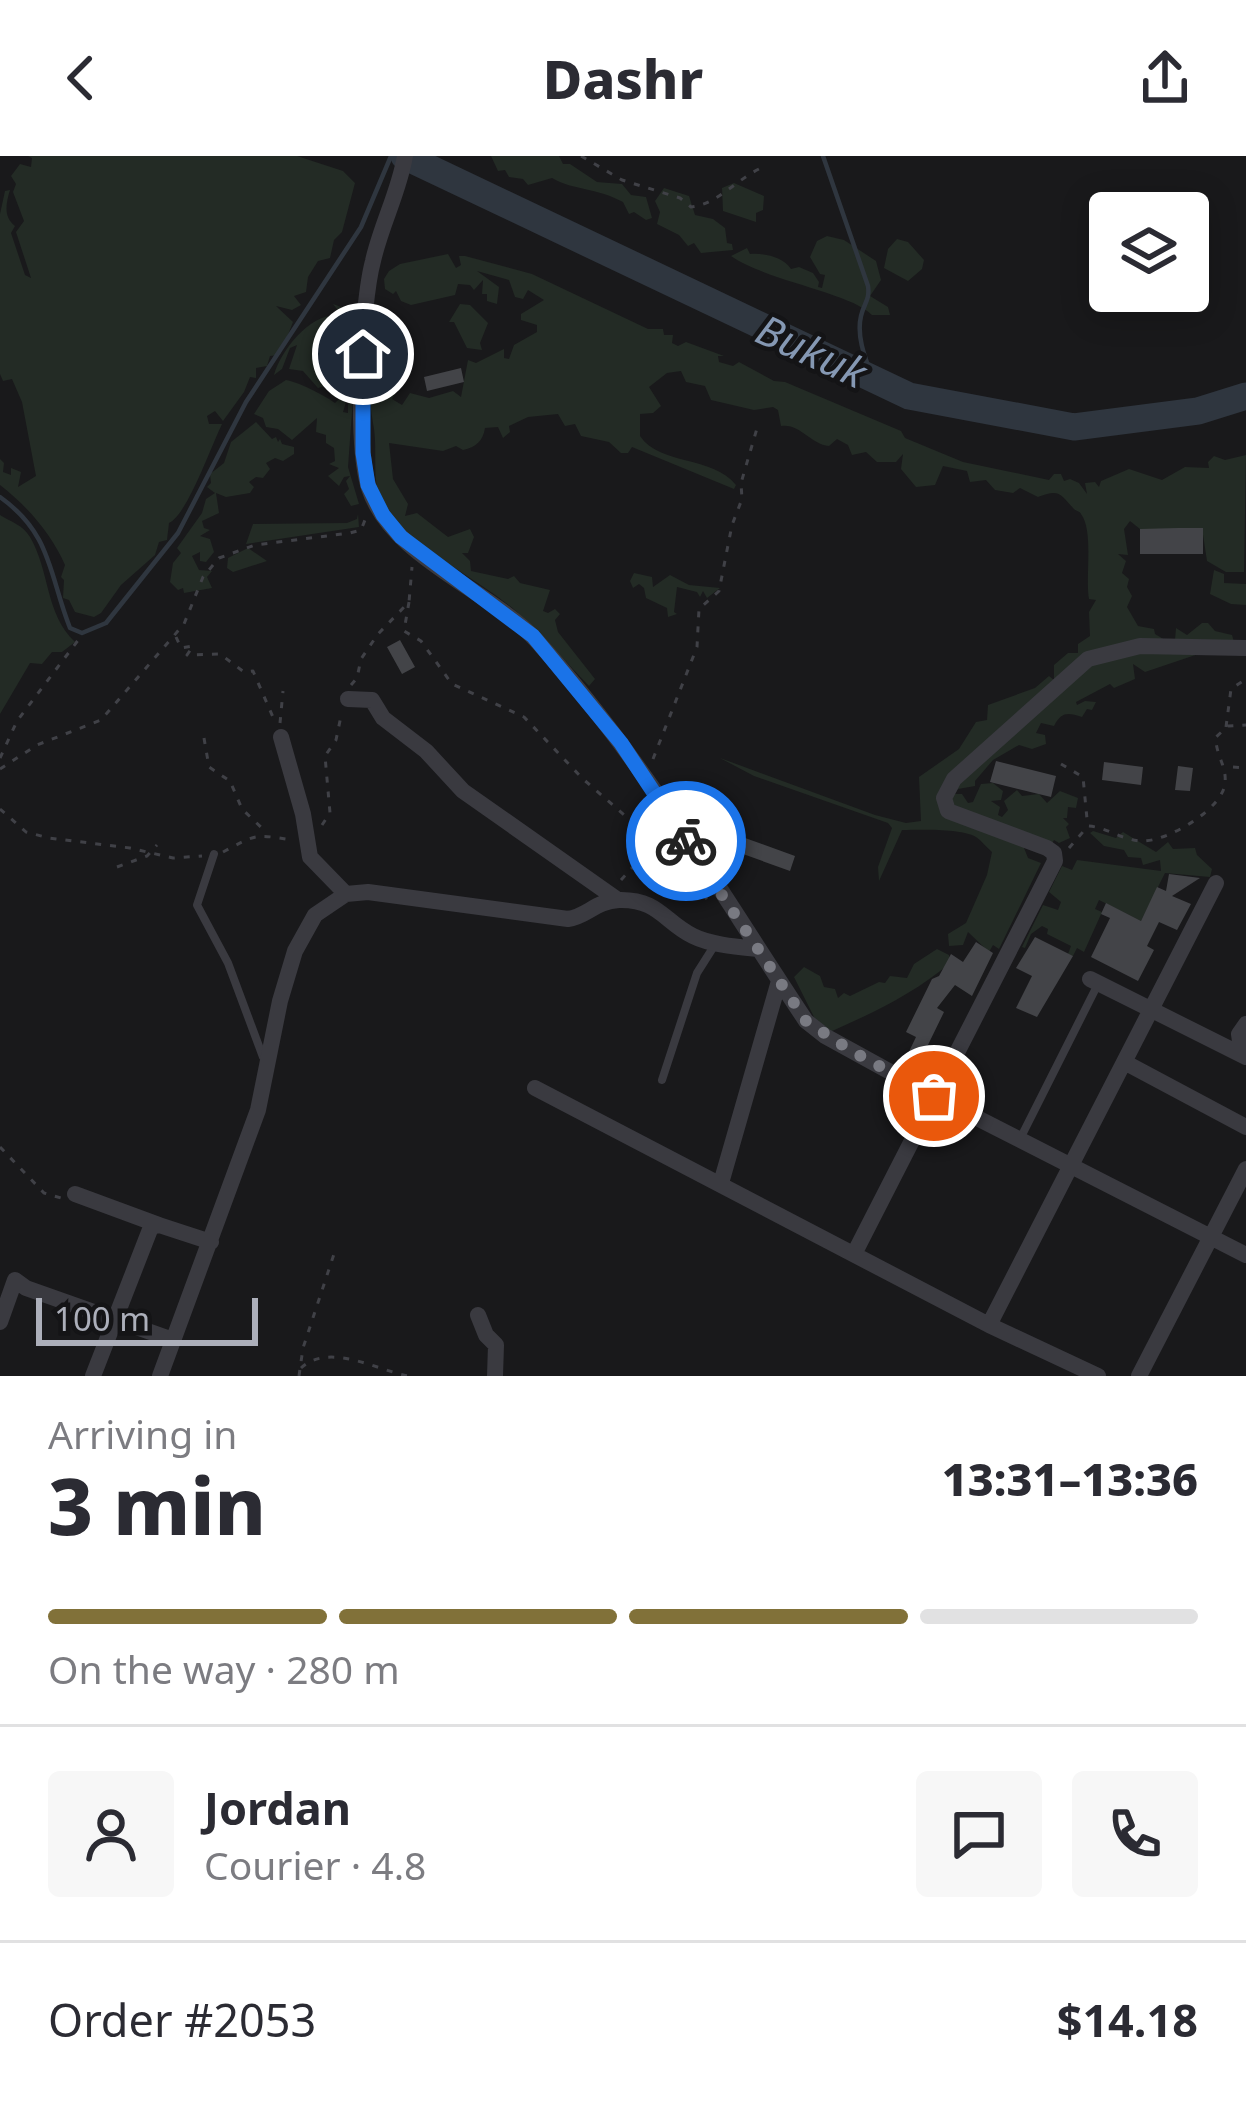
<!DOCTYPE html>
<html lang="en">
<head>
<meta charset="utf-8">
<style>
  body { margin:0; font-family:"Noto Sans",sans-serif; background:#f7f7f7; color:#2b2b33; height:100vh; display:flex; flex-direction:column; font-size:45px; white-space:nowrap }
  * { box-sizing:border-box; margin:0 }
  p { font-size:39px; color:#7c7c81 }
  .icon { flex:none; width:66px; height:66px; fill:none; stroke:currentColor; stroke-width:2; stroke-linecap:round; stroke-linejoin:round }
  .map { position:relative; height:1220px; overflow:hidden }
  .panel { display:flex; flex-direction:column; background:#fff; flex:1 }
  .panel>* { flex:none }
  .buttons { position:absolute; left:1089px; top:36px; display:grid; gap:24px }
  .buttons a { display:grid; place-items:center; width:120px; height:120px; border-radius:12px; background:#fff; box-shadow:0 6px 30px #0003; font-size:60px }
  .scale { position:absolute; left:36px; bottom:30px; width:222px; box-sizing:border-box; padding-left:12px; border:6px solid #acafba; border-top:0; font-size:33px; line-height:42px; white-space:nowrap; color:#acafba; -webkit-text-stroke:9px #141416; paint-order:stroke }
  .pin { position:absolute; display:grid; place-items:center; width:102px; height:102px; color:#fff; margin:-51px; border:6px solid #fff; border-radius:50%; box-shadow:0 3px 12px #0007 }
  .courier { position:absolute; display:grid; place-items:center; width:120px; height:120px; margin:-60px; border:9px solid #1a73e8; border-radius:50%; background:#fff; color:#222; box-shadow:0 3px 15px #0007 }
  .overview em { font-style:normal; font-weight:800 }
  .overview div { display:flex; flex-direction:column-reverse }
  .overview { display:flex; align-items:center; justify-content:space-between; height:204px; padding:0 48px }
  h1 { font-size:78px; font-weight:800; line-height:90px }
  .bar { display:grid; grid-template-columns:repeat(4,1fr); gap:18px 12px; align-content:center; height:144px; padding:0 48px }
  .bar i { height:15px; border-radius:9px; background:#e1e1e2 }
  .bar .active { background:#817139 }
  .bar p { grid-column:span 4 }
  .line { display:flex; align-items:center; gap:30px; padding:0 48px; border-top:3px solid #e1e1e2 }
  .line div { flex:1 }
  .round { display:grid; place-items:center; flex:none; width:126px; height:126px; border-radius:12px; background:#f7f7f7 }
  header { display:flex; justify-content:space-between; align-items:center; height:156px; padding:0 48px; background:#fff; font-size:54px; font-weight:800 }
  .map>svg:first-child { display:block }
  .green { fill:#232b25 }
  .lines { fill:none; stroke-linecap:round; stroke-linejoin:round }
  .stream { stroke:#2f363f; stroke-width:4.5 }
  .river { stroke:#2f363f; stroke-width:27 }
  .building { fill:#434448 }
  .path { stroke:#404147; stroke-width:3; stroke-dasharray:6 9; stroke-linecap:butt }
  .lane { stroke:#3a3a40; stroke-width:8 }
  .street { stroke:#3a3a40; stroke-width:16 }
  .done { stroke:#797a82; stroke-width:12; stroke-dasharray:0 21.6 }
  .route { stroke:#1a73e8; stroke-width:15 }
  .labels { text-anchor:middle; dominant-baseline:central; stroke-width:9; stroke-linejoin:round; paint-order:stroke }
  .water-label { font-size:42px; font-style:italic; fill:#8598b3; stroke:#141416 }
</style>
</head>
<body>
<header><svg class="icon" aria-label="back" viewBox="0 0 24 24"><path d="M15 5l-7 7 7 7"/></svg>Dashr<svg class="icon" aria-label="share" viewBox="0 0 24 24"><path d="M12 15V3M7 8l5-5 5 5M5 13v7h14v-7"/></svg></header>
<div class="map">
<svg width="1246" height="1220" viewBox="0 0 1246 1220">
  <rect width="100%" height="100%" fill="#19191b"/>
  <path class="green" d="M28,0h269l46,15 12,12 -13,49 -8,8 -4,18 -12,3 -10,16 -2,15 -12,4 7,9 -9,5 -16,-4 17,16 -13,33 -10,1 -3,10 -11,2v10l-6,-1 -6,15 -21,29 -8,-10 -8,5 2,8h13c-12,25 -35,91 -53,99l-2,17 -8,2 -4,13 -34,30 -20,28 -7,4 -19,-5 -6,-12 -6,-2 1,-18 -3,-3 4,-12c-14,-32 -38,-59 -65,-80v-26l4,4 -1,9 8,3v-7l10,4 -3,15 18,-11 -14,-74 -10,-23 -9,2 -3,-7v-160l5,-23 5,-1c-4,13 -7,27 5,36l-4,7 14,42 6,3 -15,-46 8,-11 -11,-29 3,-8 -5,-8 9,-12 11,3 1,-9z
    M491,0h68l4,8h7l27,18 25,2 9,11 15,2 6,21 -6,2 -12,-8 -5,2 -6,-12c-28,-15 -48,-11 -71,-24l-24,7 -5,-6 -14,-2 -4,-7 -7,1z
    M734,27l30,13 -1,14 -7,3v9l-33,-11 -1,-23z
    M664,32l25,8 6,19 18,4 12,9 2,15 5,1 1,6 -32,3 -7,-10 -6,3 -9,-11 -22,-11 3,-12 -5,-11z
    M827,80l17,4 32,21 5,19 -11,16 18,11 2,8h-18c-20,-22 -105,-34 -141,-59l16,-8 3,6c15,-1 33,3 41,15l8,-2 14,6 6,9 -1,5 4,1 3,-13 -5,-1 -10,-17 7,-16z
    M897,83l11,3 16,18 -2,9 -14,12 -24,-13 4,-19z
    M448,98l8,14 5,-3 -2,-9h6l67,18 116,55h15l1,6h9l-1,8 6,3 8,-4 38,14h-6l1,6 14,4 6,-4 35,19 11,1 116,49 4,7 58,24 86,18 5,-6h7l3,7 6,-2 9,4 8,11 -2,-11 10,-1 4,5 2,-6 28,-12 33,11 23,-13 24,1 -1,-6 6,-6 11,4 21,-5 -2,117h-18l-19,-11 -5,-33 -47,7 -3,-6h-12l-10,-8 -6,8 4,26 -10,-1 8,7 -4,12 7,6 -2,8 5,9 -5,11 11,19 16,3 1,5 10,6h10l1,-12 11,7 15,-12h6l7,8 17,4 2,7 -89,30 -12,-8 2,15 -21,9 -4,-4 -34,18 1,3 8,-4 11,1 -4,8 -5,-1 -5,8c-14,-4 -20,-6 -28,9l-13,-3 -5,10 9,2 1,9 -14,5 -13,-4 -26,15 -18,21v5l-17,3 -3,5h7l6,9 5,-1 8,-18 12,-1 10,8 -2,9 -10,1 9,6 -2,8 4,2 6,-7 -4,-9 13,-11 5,6 17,-2 8,9 13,-12 18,7 -2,10 -8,-1 -1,11h-4l6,6 -3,3 4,11 -11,5 -5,-3 -4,7 -26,1 4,10 13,5 -42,86 -6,-4 -4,7 -21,-20 -5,13 -14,1 -1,-12 18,-11 21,-48 5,-23c-6,-5 -10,-11 -16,-15 -16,-9 -56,-7 -74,-7l-23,51 -1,-14 14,-39 -4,-5 -134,-47 -34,-18 155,57 31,8 15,-2 -2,-44 40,-28 17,-27 11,-2 1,-15 47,-17 14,-12 5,4v-15l14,-12h10v-9l12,-8 -1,-24 7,-12 -7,-1c-4,-21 5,-68 -8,-85 -1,-3 -5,-3 -7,-5 -15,-16 -14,-20 -36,-12l-18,-9 -7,5 -18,-3 -9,-10 -16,2 -3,-11 -24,-5 -8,19 -19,2 -15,-18 2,-15 -7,8h-19l-11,-10 -14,3 -4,-10 -11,-6 -8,7c-19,-2 -29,-23 -48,-20l-3,-16 -5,-3 -19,3 -43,-10 -6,-14 -19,-4 -5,-11 -14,2 -18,14 12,19 -8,7 -13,1v22c20,30 72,19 96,49l-2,4 -102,-42 -4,6h-7l-12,-11 -28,-6 -6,-12 -10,2 -7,-12 -30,3 -19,9 1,6 -7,6 -5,-11 -13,1c-2,13 -9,19 -22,22l-7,-4 -13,5 -54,-8 4,36 15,25 -3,12 12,-3 31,24 22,-8 4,8 -6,16h-6l8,8 1,10 37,8 6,-3 6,7 30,7 -7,21 5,2 7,-4 5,5 -5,6 3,12 37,47 -6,7c-23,-24 -46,-50 -71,-73 -37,-34 -123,-73 -139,-118 -7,-21 -1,-49 -6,-72 -3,-21 -8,-40 5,-57l-5,-13 9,-3 14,11 8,19 -12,19 10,6 8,-12 19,5 24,-7 8,6 7,-37 8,3 28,-14v9l5,1 5,-14 23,-13v-7l-16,-5v-6l23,-14 -16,-10 -5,9 -8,-2 -6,-17 -32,-9 22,16 -2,17 -10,-3v-7h-5l1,-14 -9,10 -4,-5 -12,-1 -3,11 -44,10 -10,-4 -5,-10 -3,3 -8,-5 -1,-10 5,-8 11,-7z
    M333,148l19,7 -8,3 8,8 -3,3 -7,-8 1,17 -9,4 -4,-3 -9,10 6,2 6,11 -8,16 6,3 -3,8 -10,3 -15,-17 -14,-2 8,-24 -7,3 -8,21 -8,6c8,-27 39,-65 68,-59z
    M460,148l10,1 18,18 -8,20 2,7 -15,-2 -13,-26h-5z
    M344,181l8,2 1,52 -5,1 3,4 -7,-1 3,4 -4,13 5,1v-11l5,-4 -5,69 11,37 -8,2 -7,-12 5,-5 -3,-8 4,-5 -6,1 -5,9 -11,-10 11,-8 -10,-4 6,-3 -1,-13 -8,-5v-8l-10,-3 1,-14 -25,22 -14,-11 -12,-2 -3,-9 -9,-4 15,-23 17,-11c12,2 38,15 49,23l4,-4 -8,-4 11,-8 1,-8 -4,-7 4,-5 -3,-28z
    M256,266l16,17 4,-2 2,5 2,-3 2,5 12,3v7l-11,7 -8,-3 -9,5 4,6 -7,9 -7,-1 -7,5 5,5 -4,6 -24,4 -10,-4 3,20 -17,8 2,7 6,2 -10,6 10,3 4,13 -8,10 -6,-1v-9l-8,4 7,14 13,1 -5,6 5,11 -28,5 -1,-5 -5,2 -8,-8 3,-19 8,-10 -4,-5 25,-35 4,-14 9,-6 -8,-6 4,-4 -1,-9 14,-11 7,-21z
    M358,358l1,13 -113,17 7,-20 94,-1 10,-4z
    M0,359c11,7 23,10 30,22 20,34 15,77 45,105l-13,10h-10l-10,12 -12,-1 -30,51z
    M248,392l19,13 -34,11 -6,-4 1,-10z
    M1214,414l10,4v9l22,1v21l-15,-1 -21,-10z
    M634,417l18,4 1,10 17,-12 19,10 31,3 -13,10 -4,-7 -3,6 -3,-5 -20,-5 -3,25 3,2 -9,3 -1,-9 -21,-10 -2,-10 -5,-4 -6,4 -3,-7z
    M1093,675l23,7 7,-6 33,20 12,-10 5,7 22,-1 2,7 15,14 -2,8 -45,-4 -24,48 -42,-21 -4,9 7,3 -18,40 -7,-4 -4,8 -5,-2 3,-8 -24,-12 1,-5 -6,-3 -11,8 -6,14 -3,-1 21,-42 15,5 3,-8 -12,-10 13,-26 10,4 5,-10 84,11 -1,-11 -17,5 -2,-7 -13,-1 -4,-7 -20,-4 -14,-13z
    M937,793l12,6 1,8c-35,30 -77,50 -120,69l-16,-15 -20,-40 10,-10 16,9 4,11 11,2 3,9 6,-5 6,3 29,-14 6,1 5,-7 17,2 7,-14z"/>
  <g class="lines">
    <path class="stream" d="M823,0l45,130c2,14 -4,17 -7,30 -5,21 5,44 12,63
      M0,341c52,37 49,78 70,131l12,5 24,-10 72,-90 68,-131 115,-175 30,-71"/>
    <path class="river" d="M404,0l505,240 165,31 124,-16 48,-15"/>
  </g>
  <path class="building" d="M461,212l3,14 -37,9 -3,-14z
    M1178,372h25v26h-63v-25z
    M400,484l15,27 -13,7 -15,-27z
    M996,605l60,15 -5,21 -61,-15z
    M1104,606l39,5 -2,18 -39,-5z
    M1178,610l15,2 -3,23 -15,-1z
    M734,678l61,22 -5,15 -61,-22z
    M1169,718l31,4 -28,18 19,8 -14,26 -18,-8 -12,24 7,4 -16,31 -47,-24 19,-39 -9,-4 5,-11 35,18 16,-34 9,4z
    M1035,781l38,19 -36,61 -21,-9 16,-32 -16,-8z
    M976,786l17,11 -21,43 -17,-11 -18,23 7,4 -18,37 11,5 -11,23 -23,-13 13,-27 -10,-5 26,-53 7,-3 12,-22 12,8z"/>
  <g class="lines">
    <path class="path" d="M581,0l41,24 58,18 11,9c25,-2 46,-28 70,-39
      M409,446l-5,29 17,10 31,43 72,33 59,62 70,61 54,59
      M176,481l5,11 12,-2 -6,9 33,-1 24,18 9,-1 23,53
      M351,529l6,-7 4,-19 17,-25 31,-32 3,-35
      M280,567l3,-32
      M1226,571l5,-38 15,-10
      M204,582l5,29 21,14 12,28 24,23
      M0,602l17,-37 62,-82
      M653,603l44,-112 2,-38 20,-18 13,-66 10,-26 -1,-16 17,-58
      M1061,608l22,13 4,42
      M1233,611l13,1
      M0,613l37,-24 64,-25 83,-96 19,-47 16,-19 36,-13 95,-12 11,-3 4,-10
      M0,653l26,23 23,6 81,10 43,10 29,-2
      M322,669l8,-12 -5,-57 11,-16 5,-24
      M1069,692l19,-22c19,1 35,15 55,15 25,0 80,-32 82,-58 2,-17 -10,-29 -9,-46l12,-11 18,-1
      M223,696c34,-18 31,-18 69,-12
      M117,711l30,-11 10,-11
      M621,724l34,-37
      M0,991l44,46 17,5
      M301,1212c28,-26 76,2 107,8
      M299,1220l4,-28 31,-94"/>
    <path class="lane" d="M214,698l-17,51 31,58 35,94
      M662,924l35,-107 19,-30
      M1021,981l77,-153"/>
    <path class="street" d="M405,0c-6,36 -24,69 -32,105 -12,45 -18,184 -4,227 22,69 121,102 167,152 105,115 184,252 270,381l19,15 109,60 312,159
      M348,543l24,1 11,18 43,33 37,40 155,109
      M346,738l22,-2 200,27c20,-3 27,-18 51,-19 40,-1 45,22 74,36 18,9 45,11 65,13
      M1090,823l156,78
      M1242,899l-3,-21 7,-10
      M1126,907l120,64
      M535,932l454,237 109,51
      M721,1027l58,-202
      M75,1038l84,31
      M854,1098l201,-393 -1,-8 -7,-5 -99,-37 -4,-13 10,-19 134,-120 52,-13 106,2
      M478,1159l8,20 10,10 -1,31
      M0,1166l15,-42 11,8 147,52
      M989,1169l227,-442
      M93,1220l58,-149 8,-2 52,17
      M160,1220l98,-266 22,-109 15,-50 20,-36 31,-21 -36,-37 -7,-43 -22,-77
      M1139,1220l107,-207"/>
  </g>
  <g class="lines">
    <path class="done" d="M686,685l120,180 44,29 84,46"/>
    <path class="route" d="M363,198v99l5,32 15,30 18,22 132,99 88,107 65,98"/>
  </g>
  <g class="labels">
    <g class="water-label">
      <text transform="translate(812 194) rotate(25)">Bukuk</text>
    </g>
  </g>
</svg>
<div class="buttons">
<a><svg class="icon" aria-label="layers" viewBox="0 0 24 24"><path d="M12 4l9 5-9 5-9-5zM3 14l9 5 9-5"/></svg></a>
</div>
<div class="scale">100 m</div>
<div class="pin" style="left:934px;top:940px;background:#ea580c"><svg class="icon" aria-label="bag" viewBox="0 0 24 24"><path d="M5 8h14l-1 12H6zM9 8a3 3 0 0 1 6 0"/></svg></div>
<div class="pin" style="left:363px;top:198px;background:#1f2937"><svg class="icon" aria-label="home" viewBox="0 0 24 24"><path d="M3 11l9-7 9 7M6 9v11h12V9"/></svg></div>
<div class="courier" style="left:686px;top:685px"><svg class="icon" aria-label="bike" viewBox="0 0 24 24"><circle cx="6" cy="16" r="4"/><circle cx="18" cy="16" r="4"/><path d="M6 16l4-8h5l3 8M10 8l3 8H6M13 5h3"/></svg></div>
</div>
<section class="panel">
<div class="overview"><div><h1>3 min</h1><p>Arriving in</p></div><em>13:31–13:36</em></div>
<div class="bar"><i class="active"></i><i class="active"></i><i class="active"></i><i></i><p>On the way · 280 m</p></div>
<div class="line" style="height:216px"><a class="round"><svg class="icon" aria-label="person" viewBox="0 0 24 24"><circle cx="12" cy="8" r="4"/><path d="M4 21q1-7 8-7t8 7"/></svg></a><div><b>Jordan</b><p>Courier · 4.8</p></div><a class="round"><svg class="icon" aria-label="chat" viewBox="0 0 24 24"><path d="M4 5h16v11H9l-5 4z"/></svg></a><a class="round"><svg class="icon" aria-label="phone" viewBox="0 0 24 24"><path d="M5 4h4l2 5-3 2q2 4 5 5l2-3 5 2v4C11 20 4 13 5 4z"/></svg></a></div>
<div class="line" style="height:156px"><div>Order #2053</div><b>$14.18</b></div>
</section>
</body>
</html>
